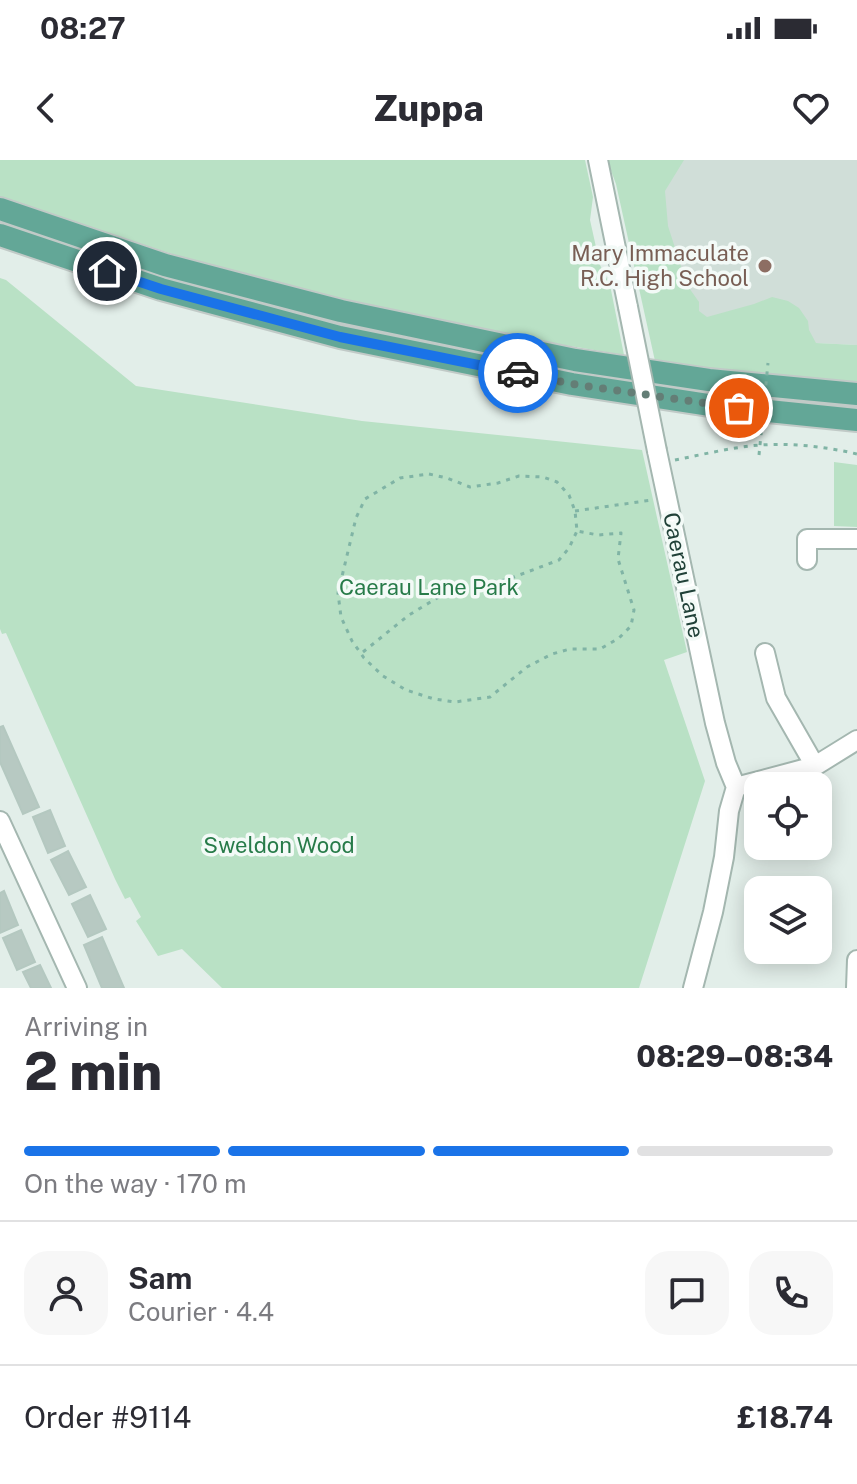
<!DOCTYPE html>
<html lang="en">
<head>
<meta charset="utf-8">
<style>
  body { margin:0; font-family:"Public Sans",sans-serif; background:#f7f7f7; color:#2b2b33; height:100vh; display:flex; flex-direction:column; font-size:30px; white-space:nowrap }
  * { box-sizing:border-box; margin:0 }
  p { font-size:26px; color:#7c7c81 }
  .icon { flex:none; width:44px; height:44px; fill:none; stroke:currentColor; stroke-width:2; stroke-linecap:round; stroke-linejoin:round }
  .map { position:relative; height:828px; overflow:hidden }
  .side { display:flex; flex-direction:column; background:#fff; flex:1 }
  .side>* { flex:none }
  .buttons { position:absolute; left:744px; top:612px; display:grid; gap:16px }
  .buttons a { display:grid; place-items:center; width:88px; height:88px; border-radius:16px; background:#fff; box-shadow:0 4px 20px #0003; font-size:40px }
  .pin { position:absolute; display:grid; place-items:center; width:68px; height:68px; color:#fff; margin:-34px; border:4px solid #fff; border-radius:50%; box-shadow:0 2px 8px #0007 }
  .courier { position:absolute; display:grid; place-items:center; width:80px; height:80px; margin:-40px; border:6px solid #1a73e8; border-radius:50%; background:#fff; color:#222; box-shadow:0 2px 10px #0007 }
  .summary em { font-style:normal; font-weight:800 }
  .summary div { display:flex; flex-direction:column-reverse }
  .summary { display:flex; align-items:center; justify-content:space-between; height:136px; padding:0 24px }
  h1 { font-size:52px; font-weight:800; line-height:60px }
  .bar { display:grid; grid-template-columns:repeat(4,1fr); gap:12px 8px; align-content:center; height:96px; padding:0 24px }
  .bar i { height:10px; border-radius:6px; background:#e1e1e2 }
  .bar .current { background:#1a73e8 }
  .bar p { grid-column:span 4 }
  .line { display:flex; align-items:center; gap:20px; padding:0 24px; border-top:2px solid #e1e1e2 }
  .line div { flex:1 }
  .round { display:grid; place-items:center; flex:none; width:84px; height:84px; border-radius:24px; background:#f7f7f7 }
  .status { display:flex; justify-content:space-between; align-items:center; height:56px; padding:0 40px; background:#fff; direction:ltr }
  .status svg { height:22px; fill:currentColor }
  header { display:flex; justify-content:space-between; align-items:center; height:104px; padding:0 24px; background:#fff; font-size:36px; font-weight:800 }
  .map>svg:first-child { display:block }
  .built { fill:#d0ded8 }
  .green { fill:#b9e1c5 }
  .building { fill:#b7c9c2; stroke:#b4c8c0; stroke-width:2 }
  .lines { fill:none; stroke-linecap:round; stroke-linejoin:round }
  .minor-casing { stroke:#a4b7b0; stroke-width:22 }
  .major-casing { stroke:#c1cac7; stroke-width:26 }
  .path { stroke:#80b4a5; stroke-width:3; stroke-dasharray:4 6; stroke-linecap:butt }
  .minor { stroke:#fff; stroke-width:18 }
  .major { stroke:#63a797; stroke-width:22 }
  .minor-bridge-casing { stroke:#a4b7b0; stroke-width:22; stroke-linecap:butt }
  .path-bridge { stroke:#80b4a5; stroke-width:3; stroke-dasharray:4 6; stroke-linecap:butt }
  .minor-bridge { stroke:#fff; stroke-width:18 }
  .done { stroke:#647e76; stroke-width:8; stroke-dasharray:0 14.4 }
  .route { stroke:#1a73e8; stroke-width:10 }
  .education-dot { fill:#8d6e63; stroke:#f3faf7; stroke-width:3 }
  .labels { text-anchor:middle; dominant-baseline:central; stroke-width:7; stroke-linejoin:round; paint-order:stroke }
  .education-label { font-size:22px; fill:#785e54; stroke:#f3faf7; text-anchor:end }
  .street-label { font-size:22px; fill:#204138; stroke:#f3faf7 }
  .park-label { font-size:22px; fill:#277b49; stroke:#f3faf7 }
</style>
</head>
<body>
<div class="status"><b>08:27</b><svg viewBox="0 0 49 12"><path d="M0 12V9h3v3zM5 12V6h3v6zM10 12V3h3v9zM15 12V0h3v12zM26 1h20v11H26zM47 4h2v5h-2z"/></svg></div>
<header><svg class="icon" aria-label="back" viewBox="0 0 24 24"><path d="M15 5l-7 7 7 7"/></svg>Zuppa<svg class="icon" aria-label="heart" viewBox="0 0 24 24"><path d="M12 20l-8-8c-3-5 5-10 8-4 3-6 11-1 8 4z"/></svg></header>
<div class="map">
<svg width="857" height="828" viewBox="0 0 857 828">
  <rect width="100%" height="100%" fill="#e2eee9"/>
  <path class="built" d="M638,0h219v185l-41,-2 -116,-10z"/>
  <path class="green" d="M0,0h585l8,37 -3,23 10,45 10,20 14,70 -160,-27 -221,-51 -243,-79z
    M607,0h77l-19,31 3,35 19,59 12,17v9l8,6 47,-13 18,-7 16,4 11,7 9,13 1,9 7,13 41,2v42l-127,-16 -28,1 -16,-7 -31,-4 -39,-177z
    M0,118l6,2 130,106 226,35 280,29 45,202 -23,8 41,121 -66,207h-417l-40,-39 -24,7 -22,-35 5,-4 -11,-20 -5,2 -10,-20 -109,-246 -4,1 -2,-5z
    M834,302l23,3v62l-23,-1z"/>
  <path class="building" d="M3,566l36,81 -16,7 -23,-52v-35z
    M50,650l15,36 -17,7 -15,-36z
    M68,691l18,36 -17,8 -18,-35z
    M4,731l14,34 -18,8v-40z
    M90,735l16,34 -18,8 -16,-33z
    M21,770l14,32 -18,8 -14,-32z
    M102,777l22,51h-22l-18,-43z
    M40,805l11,23h-20l-8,-16z"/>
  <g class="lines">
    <defs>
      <path id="minor" d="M598,0l30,147
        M657,291l58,272 11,40 10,24 -7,24 -5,46 -11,55 -20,76
        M807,400v-21h50
        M765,493l11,45 39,68
        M736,627l79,-21 42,-26
        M0,661l77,167
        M856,828l1,-28"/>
      <path id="major" d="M0,49l165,56 176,46 234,49 134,20 148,14
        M0,75l161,54 179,48 232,47 137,21 148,15"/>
    </defs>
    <use href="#minor" class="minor-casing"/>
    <use href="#major" class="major-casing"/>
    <path class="path" d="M675,300c25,-5 50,-11 75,-14 35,-4 73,0 107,8
      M429,314l18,4 23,9 28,-4 21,-7 24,1 14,5 12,13 6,16 2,20 21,4 23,-2 -3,26 16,51 -3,16 -12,12 -19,11h-30l-18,5 -25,13 -37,30 -35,5 -21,-3 -28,-9 -23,-14 -19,-18 -12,-17 -11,-24 -3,-24 18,-75 9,-19 35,-21z
      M575,351l77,-11
      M363,492l46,-37 48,-29 49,-6 53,-20 10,-12 8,-17"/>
    <use href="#minor" class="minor"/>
    <use href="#major" class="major"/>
    <defs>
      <path id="minor-bridge" d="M628,147l29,144"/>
    </defs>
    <use href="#minor-bridge" class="minor-bridge-casing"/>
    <path class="path-bridge" d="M759,295l9,-92"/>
    <use href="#minor-bridge" class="minor-bridge"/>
  </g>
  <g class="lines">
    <path class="done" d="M518,213l54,11 167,24"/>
    <path class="route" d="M107,111l54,18 179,48 178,36"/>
  </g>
  <circle class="education-dot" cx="765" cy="106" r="8"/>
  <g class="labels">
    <g class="education-label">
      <text x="749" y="93">Mary Immaculate<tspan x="749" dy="25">R.C. High School</tspan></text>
    </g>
    <g class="street-label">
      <text transform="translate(684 415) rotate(78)">Caerau Lane</text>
    </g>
    <g class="park-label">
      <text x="429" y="427">Caerau Lane Park</text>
      <text x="279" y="685">Sweldon Wood</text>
    </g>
  </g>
</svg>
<div class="buttons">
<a><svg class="icon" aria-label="locate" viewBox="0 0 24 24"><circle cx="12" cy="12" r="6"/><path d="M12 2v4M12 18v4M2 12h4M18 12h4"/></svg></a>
<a><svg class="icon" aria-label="layers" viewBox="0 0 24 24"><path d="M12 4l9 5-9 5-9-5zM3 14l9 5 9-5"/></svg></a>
</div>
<div class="pin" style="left:739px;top:248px;background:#ea580c"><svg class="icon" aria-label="bag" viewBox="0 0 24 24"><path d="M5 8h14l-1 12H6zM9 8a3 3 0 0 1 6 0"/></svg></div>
<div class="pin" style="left:107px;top:111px;background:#1f2937"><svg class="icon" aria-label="home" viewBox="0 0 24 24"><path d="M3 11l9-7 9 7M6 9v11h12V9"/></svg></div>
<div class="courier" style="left:518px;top:213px"><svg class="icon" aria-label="car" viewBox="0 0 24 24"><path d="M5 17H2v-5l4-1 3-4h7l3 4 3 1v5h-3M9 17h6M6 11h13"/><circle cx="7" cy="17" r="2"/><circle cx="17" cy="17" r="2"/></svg></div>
</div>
<section class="side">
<div class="summary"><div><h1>2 min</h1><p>Arriving in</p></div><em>08:29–08:34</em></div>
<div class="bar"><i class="current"></i><i class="current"></i><i class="current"></i><i></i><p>On the way · 170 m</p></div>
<div class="line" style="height:144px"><a class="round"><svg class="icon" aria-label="person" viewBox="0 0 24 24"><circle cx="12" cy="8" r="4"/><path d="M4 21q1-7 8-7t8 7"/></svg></a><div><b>Sam</b><p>Courier · 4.4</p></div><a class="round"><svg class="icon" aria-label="chat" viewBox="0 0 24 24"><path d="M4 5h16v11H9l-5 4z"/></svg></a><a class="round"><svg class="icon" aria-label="phone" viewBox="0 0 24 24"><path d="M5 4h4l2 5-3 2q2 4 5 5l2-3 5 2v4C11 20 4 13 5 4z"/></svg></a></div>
<div class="line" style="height:104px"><div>Order #9114</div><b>£18.74</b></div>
</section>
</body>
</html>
